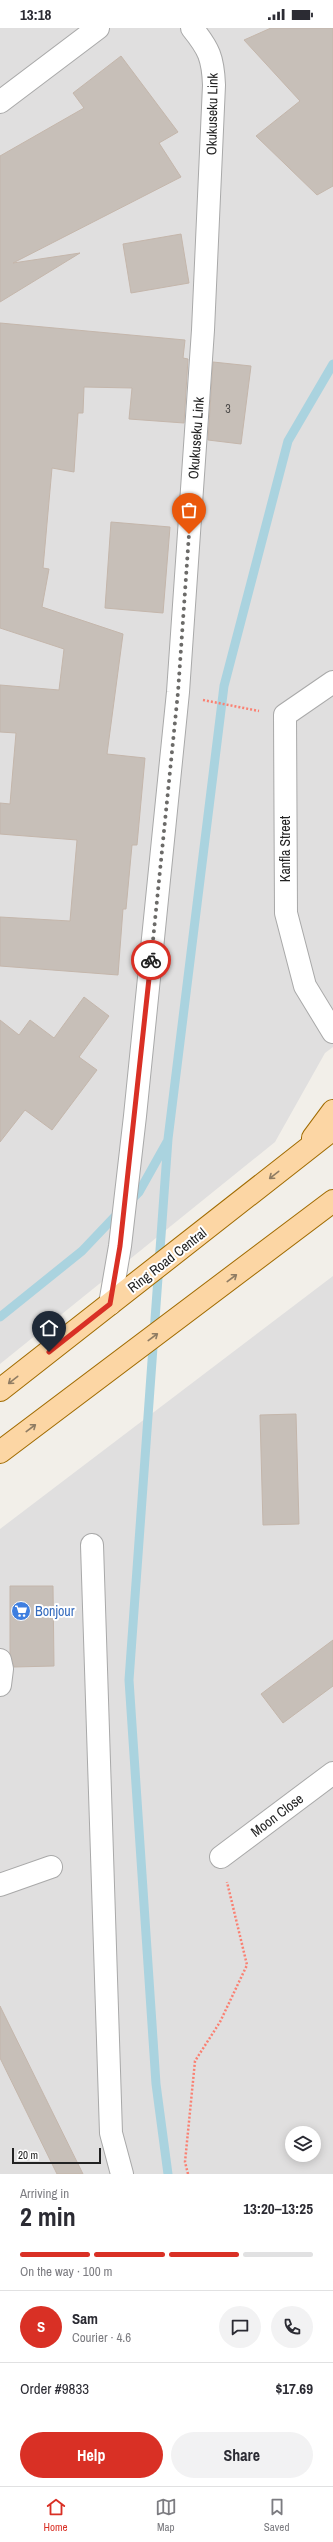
<!DOCTYPE html>
<html lang="en">
<head>
<meta charset="utf-8">
<style>
  body { margin:0; font-family:"Archivo Narrow",sans-serif; background:#f2f2f3; color:#2b2b33; height:100vh; display:flex; flex-direction:column; font-size:15px; white-space:nowrap }
  * { box-sizing:border-box; margin:0 }
  p { font-size:13px; color:#7c7c81 }
  .icon { flex:none; width:22px; height:22px; fill:none; stroke:currentColor; stroke-width:2; stroke-linecap:round; stroke-linejoin:round }
  .map { position:relative; height:2146px; overflow:hidden }
  .details { display:flex; flex-direction:column; background:#fff; flex:1 }
  .details>* { flex:none }
  .fabs { position:absolute; left:285px; top:2098px; display:grid; gap:8px }
  .fabs a { display:grid; place-items:center; width:36px; height:36px; border-radius:50%; background:#fff; box-shadow:0 2px 10px #0003; font-size:20px }
  .scale { position:absolute; left:12px; bottom:10px; width:89px; box-sizing:border-box; padding-left:4px; border:2px solid #222; border-top:0; font-size:11px; line-height:14px; white-space:nowrap; color:#222; -webkit-text-stroke:3px #fff; paint-order:stroke }
  .pin { position:absolute; display:grid; place-items:center; width:34px; height:34px; color:#fff; margin:-41px -17px; border-radius:50% 50% 50% 0; rotate:-45deg; box-shadow:0 0 4px #0007 }
  .pin .icon { rotate:45deg }
  .courier { position:absolute; display:grid; place-items:center; width:40px; height:40px; margin:-20px; border:3px solid #d93025; border-radius:50%; background:#fff; color:#222; box-shadow:0 1px 5px #0007 }
  .headline em { font-style:normal; font-weight:700 }
  .headline div { display:flex; flex-direction:column-reverse }
  .headline { display:flex; align-items:center; justify-content:space-between; height:68px; padding:0 20px }
  h1 { font-size:26px; font-weight:700; line-height:30px }
  .bar { display:grid; grid-template-columns:repeat(4,1fr); gap:6px 4px; align-content:center; height:48px; padding:0 20px }
  .bar i { height:5px; border-radius:3px; background:#e1e1e2 }
  .bar .current { background:#d93025 }
  .bar p { grid-column:span 4 }
  .line { display:flex; align-items:center; gap:10px; padding:0 20px; border-top:1px solid #e1e1e2 }
  .line div { flex:1 }
  .round { display:grid; place-items:center; flex:none; width:42px; height:42px; border-radius:21px; background:#f2f2f3 }
  .button { display:flex; gap:8px; margin-top:auto; padding:8px 20px }
  .button a { flex:1; height:46px; border-radius:24px; background:#d93025; color:#fff; font-size:16px; font-weight:700; line-height:46px; text-align:center }
  .button a+a { background:#f2f2f3; color:#2b2b33 }
  .status { display:flex; justify-content:space-between; align-items:center; height:28px; padding:0 20px; background:#fff; direction:ltr }
  .status svg { height:11px; fill:currentColor }
  .dock { display:flex; justify-content:space-around; align-items:center; height:56px; border-top:1px solid #e1e1e2; background:#fff; font-size:11px; color:#7c7c81 }
  .dock a { display:grid; justify-items:center; gap:2px }
  .dock .current { color:#d93025 }
  .map>svg:first-child { display:block }
  .residential { fill:#e0dfdf; fill-rule:evenodd }
  .lines { fill:none; stroke-linecap:round; stroke-linejoin:round }
  .stream { stroke:#aad3df; stroke-width:9 }
  .building { fill:#c7bfb8; stroke:#c4b6ab }
  .minor-casing { stroke:#a9a9a9; stroke-width:24 }
  .major-casing { stroke:#a06b00; stroke-width:24 }
  .path { stroke:#fa8072; stroke-width:2.5; stroke-dasharray:2 2; stroke-linecap:butt }
  .minor { stroke:#fff; stroke-width:22 }
  .major { stroke:#fcd6a4; stroke-width:22 }
  .oneway { stroke:#8f7c63 }
  .done { stroke:#6b6a68; stroke-width:4; stroke-dasharray:0 7.2 }
  .route { stroke:#d93025; stroke-width:5 }
  .labels { text-anchor:middle; dominant-baseline:central; stroke-width:4; stroke-linejoin:round; paint-order:stroke }
  .number-label { font-size:12px; fill:#4b4948 }
  .street-label { font-size:14px; fill:#222; stroke:#fff }
  .shop-label { font-size:14px; fill:#366cbe; stroke:#fff; text-anchor:start }
</style>
</head>
<body>
<div class="status"><b>13:18</b><svg viewBox="0 0 49 12"><path d="M0 12V9h3v3zM5 12V6h3v6zM10 12V3h3v9zM15 12V0h3v12zM26 1h20v11H26zM47 4h2v5h-2z"/></svg></div>
<div class="map">
<svg width="333" height="2146" viewBox="0 0 333 2146">
  <rect width="100%" height="100%" fill="#f2efe9"/>
  <path class="residential" d="M0,0h333v1019l-8,6 -50,89 -275,222z
    M333,1248v898h-333v-645zM292,2105h22v22h-22z"/>
  <g class="lines">
    <path class="stream" d="M129,1174l10,-10 28,-50
      M0,1289l82,-66 38,-40
      M168,2146l-12,-90 -27,-404 39,-541 56,-453 64,-245 45,-77"/>
  </g>
  <path class="building" d="M271,0h62v158l-16,9 -61,-59 44,-35 -56,-61z
    M121,28l57,76 -19,11 22,34 -168,86 67,-10 -80,49v-146l84,-48 -11,-15z
    M181,206l8,49 -58,10 -8,-49z
    M0,295l185,17 -2,18 5,1 -4,64 -55,-4 3,-31 -48,-1 -1,26h-5l-4,59 -22,-4 -9,100 6,1 -7,38 81,27 -16,120 38,4 -8,87h-5l-6,64h-3l-5,66 -118,-9v-49l70,4 7,-81 -77,-6v-31l10,1 6,-71 -16,-1v-47l59,5 5,-41 -64,-21z
    M213,334l38,4 -10,78 -33,-4z
    M111,494l59,5 -7,86 -58,-5z
    M84,969l25,19 -30,41 18,13 -45,60 -27,-20 -25,32v-122l19,15 11,-15 24,18z
    M296,1386l3,110 -36,1 -3,-110z
    M10,1558h43l1,80 -40,1 -4,-14z
    M333,1612v46l-50,37 -22,-29z
    M0,1978l83,168h-26l-57,-116z"/>
  <g class="lines">
    <defs>
      <path id="minor" d="M0,74l98,-74
        M333,654l-48,33 1,198 19,73 28,46
        M110,1276l10,-58 15,-130 43,-424 25,-362 11,-245c-1,-27 -5,-36 -22,-57
        M92,1517l19,588 11,41
        M0,1632l2,9 -2,16
        M221,1829l112,-84
        M0,1857l51,-18"/>
      <path id="major" d="M313,1110l20,-27
        M0,1362l333,-261
        M0,1424l333,-251"/>
    </defs>
    <use href="#minor" class="minor-casing"/>
    <use href="#major" class="major-casing"/>
    <path class="path" d="M203,672l56,11
      M188,2146l-3,-12 10,-101 25,-39 27,-57 -20,-83"/>
    <use href="#minor" class="minor"/>
    <use href="#major" class="major"/>
  </g>
  <defs><path id="oneway-shaft" d="M-6 0H5M1.5-3L5.5 0L1.5 3" fill="none" stroke-width="1.6" stroke-linecap="round" stroke-linejoin="round"/></defs>
  <g class="oneway">
    <use href="#oneway-shaft" transform="translate(274 1147) rotate(142)"/>
    <use href="#oneway-shaft" transform="translate(232 1250) rotate(-37)"/>
    <use href="#oneway-shaft" transform="translate(153 1309) rotate(-37)"/>
    <use href="#oneway-shaft" transform="translate(13 1352) rotate(142)"/>
    <use href="#oneway-shaft" transform="translate(31 1400) rotate(-37)"/>
  </g>
  <g class="lines">
    <path class="done" d="M151,932l27,-268 11,-158"/>
    <path class="route" d="M49,1324l61,-48 10,-58 31,-286"/>
  </g>
  <defs>
    <symbol id="supermarket-disc" viewBox="-11 -11 22 22"><circle r="9.5" fill="#3f7fe0" stroke="#fff"/><path d="M-6-5.5h2.5l.6 2H6L4.5 2H-2.5L-4.4-4H-6ZM-1.5 3.2a1.3 1.3 0 1 0 .1 0ZM3 3.2a1.3 1.3 0 1 0 .1 0Z" fill="#fff"/></symbol>
  </defs>
  <g fill-rule="evenodd">
    <use href="#supermarket-disc" x="10" y="1572" width="22" height="22"/>
  </g>
  <g class="labels">
    <g class="number-label">
      <text x="228" y="381">3</text>
    </g>
    <g class="street-label">
      <text transform="translate(212 86) rotate(-89)">Okukuseku Link</text>
      <text transform="translate(196 410) rotate(-86)">Okukuseku Link</text>
      <text transform="translate(285 821) rotate(-90)">Kanfla Street</text>
      <text transform="translate(167 1232) rotate(-38)">Ring Road Central</text>
      <text transform="translate(277 1787) rotate(-37)">Moon Close</text>
    </g>
    <g class="shop-label">
      <text x="35" y="1583">Bonjour</text>
    </g>
  </g>
</svg>
<div class="fabs">
<a><svg class="icon" aria-label="layers" viewBox="0 0 24 24"><path d="M12 4l9 5-9 5-9-5zM3 14l9 5 9-5"/></svg></a>
</div>
<div class="scale">20 m</div>
<div class="pin" style="left:189px;top:506px;background:#ea580c"><svg class="icon" aria-label="bag" viewBox="0 0 24 24"><path d="M5 8h14l-1 12H6zM9 8a3 3 0 0 1 6 0"/></svg></div>
<div class="pin" style="left:49px;top:1324px;background:#1f2937"><svg class="icon" aria-label="home" viewBox="0 0 24 24"><path d="M3 11l9-7 9 7M6 9v11h12V9"/></svg></div>
<div class="courier" style="left:151px;top:932px"><svg class="icon" aria-label="bike" viewBox="0 0 24 24"><circle cx="6" cy="16" r="4"/><circle cx="18" cy="16" r="4"/><path d="M6 16l4-8h5l3 8M10 8l3 8H6M13 5h3"/></svg></div>
</div>
<section class="details">
<div class="headline"><div><h1>2 min</h1><p>Arriving in</p></div><em>13:20–13:25</em></div>
<div class="bar"><i class="current"></i><i class="current"></i><i class="current"></i><i></i><p>On the way · 100 m</p></div>
<div class="line" style="height:72px"><b class="round" style="background:#d93025;color:#fff">S</b><div><b>Sam</b><p>Courier · 4.6</p></div><a class="round"><svg class="icon" aria-label="chat" viewBox="0 0 24 24"><path d="M4 5h16v11H9l-5 4z"/></svg></a><a class="round"><svg class="icon" aria-label="phone" viewBox="0 0 24 24"><path d="M5 4h4l2 5-3 2q2 4 5 5l2-3 5 2v4C11 20 4 13 5 4z"/></svg></a></div>
<div class="line" style="height:52px"><div>Order #9833</div><b>$17.69</b></div>
<div class="button"><a>Help</a><a>Share</a></div>
</section>
<nav class="dock">
<a class="current"><svg class="icon" aria-label="home" viewBox="0 0 24 24"><path d="M3 11l9-7 9 7M6 9v11h12V9"/></svg>Home</a>
<a><svg class="icon" aria-label="map" viewBox="0 0 24 24"><path d="M3 6l6-2 6 2 6-2v14l-6 2-6-2-6 2zM9 4v14M15 6v14"/></svg>Map</a>
<a><svg class="icon" aria-label="saved" viewBox="0 0 24 24"><path d="M7 4h10v16l-5-4-5 4z"/></svg>Saved</a>
</nav>
</body>
</html>
